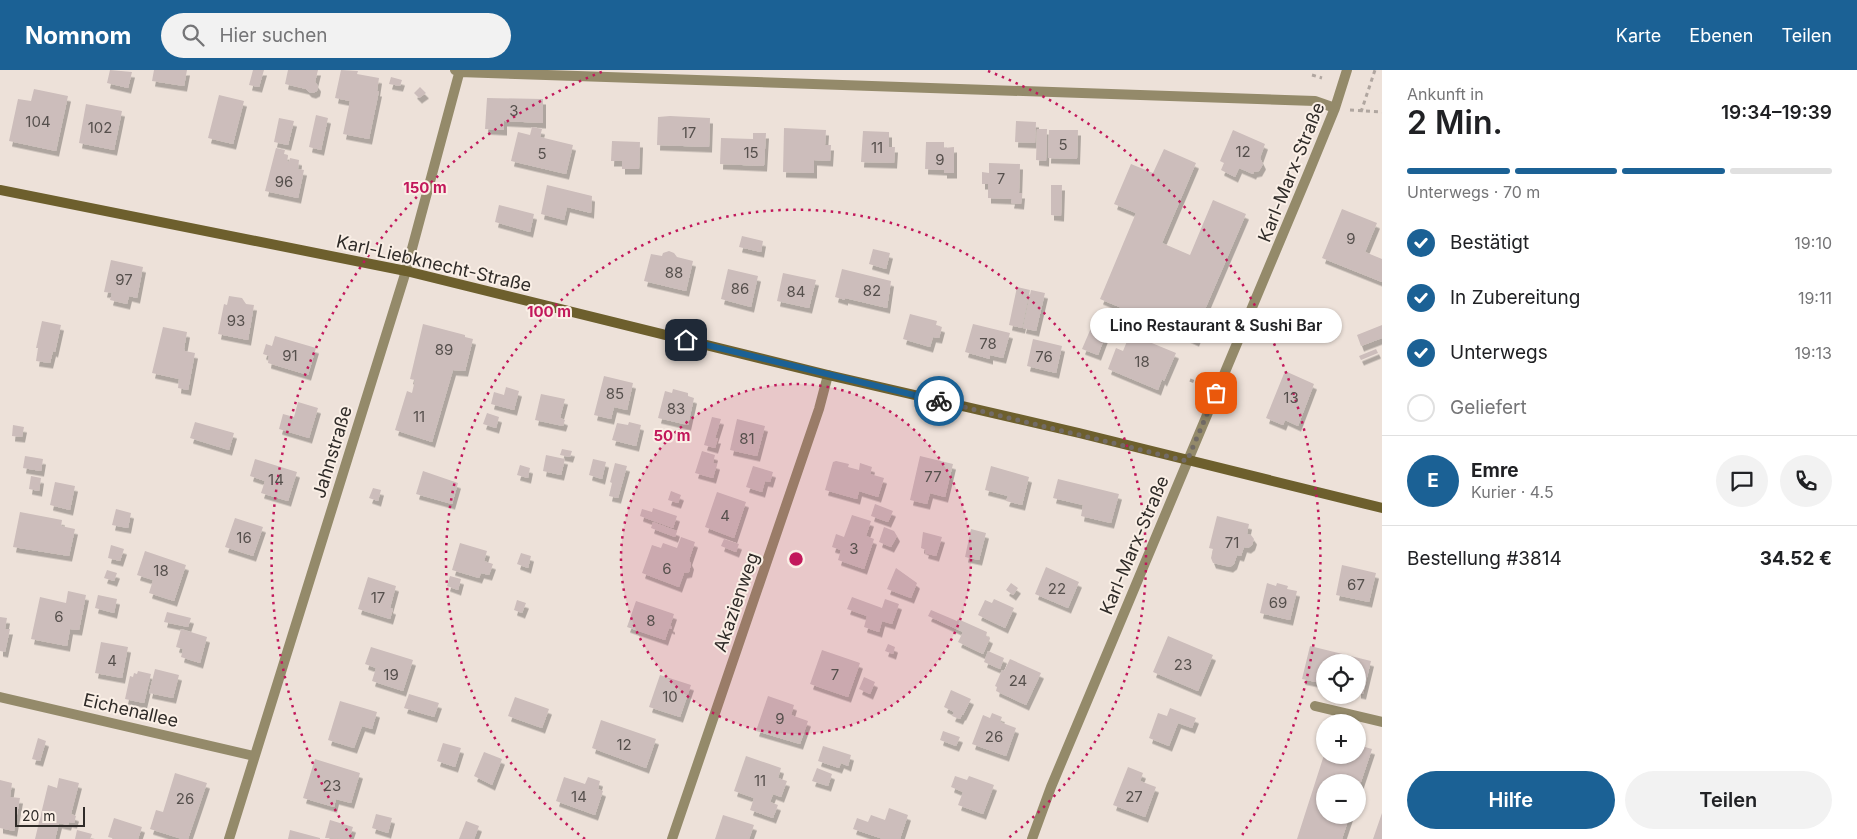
<!DOCTYPE html>
<html lang="de">
<head>
<meta charset="utf-8">
<style>
  body { margin:0; font-family:Inter,sans-serif; background:#f2f2f2; color:#202124; height:100vh; display:flex; flex-direction:column; font-size:19px; white-space:nowrap }
  * { box-sizing:border-box; margin:0 }
  p { font-size:16px; color:#757577 }
  .icon { flex:none; width:28px; height:28px; fill:none; stroke:currentColor; stroke-width:2; stroke-linecap:round; stroke-linejoin:round }
  .map { position:relative; flex:1; overflow:hidden }
  .details { display:flex; flex-direction:column; background:#fff; width:475px }
  .details>* { flex:none }
  .tools { position:absolute; left:1316px; top:584px; display:grid; gap:10px }
  .tools a { display:grid; place-items:center; width:50px; height:50px; border-radius:50%; background:#fff; box-shadow:0 1px 4px #0004; font-size:25px }
  .scale { position:absolute; left:15px; bottom:12px; width:70px; box-sizing:border-box; padding-left:5px; border:2px solid #2f2b28; border-top:0; font-size:14px; line-height:18px; white-space:nowrap; color:#2f2b28; -webkit-text-stroke:4px #faefe6; paint-order:stroke }
  .pin { position:absolute; display:grid; place-items:center; width:42px; height:42px; color:#fff; margin:-21px; border-radius:10px; box-shadow:0 2px 8px #0006 }
  .courier { position:absolute; display:grid; place-items:center; width:50px; height:50px; margin:-25px; border:4px solid #1b6195; border-radius:50%; background:#fff; color:#222; box-shadow:0 1px 6px #0007 }
  .bubble { position:absolute; height:35px; border-radius:18px; background:#fff; box-shadow:0 1px 4px #0004; font-size:16px; font-weight:600; line-height:35px; text-align:center }
  .overview em { font-style:normal; font-weight:600 }
  .overview div { display:flex; flex-direction:column-reverse }
  .overview { display:flex; align-items:center; justify-content:space-between; height:85px; padding:0 25px }
  h1 { font-size:32px; font-weight:600; line-height:38px }
  .bar { display:grid; grid-template-columns:repeat(4,1fr); gap:8px 5px; align-content:center; height:60px; padding:0 25px }
  .bar i { height:6px; border-radius:4px; background:#e0e0e0 }
  .bar .active { background:#1b6195 }
  .bar p { grid-column:span 4 }
  .line { display:flex; align-items:center; gap:12px; padding:0 25px; border-top:1px solid #e0e0e0 }
  .line div { flex:1 }
  .round { display:grid; place-items:center; flex:none; width:52px; height:52px; border-radius:26px; background:#f2f2f2 }
  ol { padding:0 25px; list-style:none }
  li { display:flex; align-items:center; gap:15px; height:55px }
  li p { margin-inline-start:auto }
  li .icon { padding:5px; border-radius:50%; background:#1b6195; color:#fff; stroke-width:4 }
  li:last-child { color:#757577 }
  li i { width:28px; height:28px; border:2px solid #e0e0e0; border-radius:50% }
  .cta { display:flex; gap:10px; margin-top:auto; padding:10px 25px }
  .cta a { flex:1; height:58px; border-radius:30px; background:#1b6195; color:#fff; font-size:20px; font-weight:600; line-height:58px; text-align:center }
  .cta a+a { background:#f2f2f2; color:#202124 }
  header { display:flex; align-items:center; gap:30px; box-sizing:border-box; height:70px; padding:0 25px; background:#1b6195; color:#fff }
  header strong { font-size:24px }
  nav { display:flex; gap:28px; margin-inline-start:auto; font-size:18px }
  .search { width:350px; height:45px; background:#f2f2f2; display:flex; align-items:center; gap:12px; box-sizing:border-box; padding:0 18px; border-radius:28px; color:#757577; font-size:19px }
  main { display:flex; flex:1; min-height:0 }
  .map>svg:first-child { display:block }
  .building { fill:#ccbdbb; filter:url(#shadow) }
  .lines { fill:none; stroke-linecap:round; stroke-linejoin:round }
  .path { stroke:#b0a6a0; stroke-width:3; stroke-dasharray:4 4; stroke-linecap:butt }
  .lane { stroke:#948a6a; stroke-width:10 }
  .street { stroke:#948a6a; stroke-width:10 }
  .secondary { stroke:#6d5f2d; stroke-width:10 }
  .done { stroke:#726b66; stroke-width:5; stroke-dasharray:0 9 }
  .route { stroke:#1b6195; stroke-width:6 }
  .ring { fill:none; stroke:#c2185b; stroke-width:2.5; stroke-dasharray:2.5 5 }
  .labels { text-anchor:middle; dominant-baseline:central; stroke-width:4; stroke-linejoin:round; paint-order:stroke }
  .number-label { font-size:15px; fill:#56504d }
  .street-label { font-size:18px; fill:#2f2b28; stroke:#faefe6 }
  .centre { fill:#c2185b; stroke:#faefe6; stroke-width:2.5 }
  .ring-label { font-size:15px; text-anchor:middle; font-weight:bold; fill:#c2185b; stroke:#faefe6; stroke-width:4; stroke-linejoin:round; paint-order:stroke }
</style>
</head>
<body>
<header>
<strong>Nomnom</strong>
<div class="search"><svg class="icon" aria-label="search" viewBox="0 0 24 24"><circle cx="10" cy="10" r="6"/><path d="M15 15l6 6"/></svg>Hier suchen</div>
<nav><a>Karte</a><a>Ebenen</a><a>Teilen</a></nav>
</header>
<main>
<div class="map">
<svg width="1382" height="769" viewBox="0 0 1382 769">
  <defs>
    <filter id="shadow"><feDropShadow dx="3" dy="5.5" stdDeviation="0" flood-color="#0004"/></filter>
  </defs>
  <rect width="100%" height="100%" fill="#ede1d9"/>
  <path class="building" d="M110,0l22,2 -4,16 -21,-5z
    M154,0h33l-3,16 -32,-5z
    M253,0h11l-5,17 -10,-2z
    M288,0h30l-3,12 3,4 -1,5 -4,2 -4,-1 -3,-3 -21,-5z
    M341,0l17,1 -1,3 22,4 -2,13h2l-10,48 -26,-5 7,-33 -15,-3z
    M391,7l11,3 -2,6 -11,-2z
    M420,17l6,6 -7,5 -5,-5z
    M34,19l34,7 -12,55 -47,-10 9,-42 13,2z
    M219,25l25,6 -11,43 -25,-6z
    M487,28l56,1v24l-39,-2v9l-19,-1z
    M86,34l36,7 -8,39 -35,-7z
    M316,45l12,3 -7,32 -12,-3z
    M670,46l40,2 -1,29 -52,-2 1,-28z
    M279,48l15,3 -6,24 -14,-3z
    M1016,51l20,1 -1,21 -20,-1z
    M532,57l10,2 -2,8 33,8 -7,29 -55,-13 7,-29 12,3z
    M784,58l42,2 -1,15h6l-1,16 -16,-1v13l-31,-1z
    M1037,59h10l-1,32 -10,-1z
    M1049,60h29l-1,29 -29,-1z
    M1233,60l32,14 -5,14 3,6 -4,7 -5,1 -1,2 -14,-6 -4,9 -14,-7 3,-7 -4,-2z
    M863,61l26,1v15h6l-1,16 -33,-1z
    M753,63h13l-2,33 -44,-2 1,-26 32,1z
    M612,71l28,1 -1,27h-17v-8h-11z
    M926,72h18v6l10,-1v26h-10v-3l-19,-1z
    M276,78l9,2 -1,4 4,1 -1,6 2,1 1,-4 9,2 -1,9 6,1 -6,28 -33,-7z
    M1164,79l32,14 -34,80 28,12 23,-55 33,14 -46,107 4,1 -8,19 -20,-9 8,-18 -12,-5 -7,17 -65,-27 36,-86 -22,-9 17,-40 22,9z
    M989,93l31,1 -1,29h3l-1,11 -10,-1 1,-4 -24,-1v-14h-6v-12l7,1z
    M547,115l45,11 -1,17 -24,-6 -3,13 -23,-6z
    M1051,115h11l-1,31 -10,-1z
    M499,135l35,9 -4,18 -35,-10z
    M1342,139l35,14 -12,29 17,7v23l-60,-24z
    M742,166l21,5 -2,11 -22,-5z
    M873,179l17,4 -4,16 -17,-5z
    M669,181l5,2 3,4 16,4 -7,30 -42,-10 7,-27 11,2 1,-3z
    M111,190l32,7 -6,31 -8,-2 -2,8 -17,-4 2,-7 -8,-1z
    M728,199l30,7 -7,31 -30,-8z
    M842,199l49,12 -4,27 -42,-10v2l-10,-3z
    M783,203l33,7 -7,28 -32,-7z
    M1017,217l13,3 -8,38 -13,-3z
    M1031,220l14,3 -9,38 -13,-3z
    M229,226l13,2 4,6 8,1 -6,35 -30,-6 6,-30 3,1z
    M910,244l27,7 -1,4 6,2 -3,11 -6,-1 -3,10 -27,-8z
    M42,251l19,4 -6,27 -2,-1 -3,12 -14,-2 2,-13h-2z
    M423,254l42,11v2l8,2 -8,32 -12,-1 -21,72 -37,-12 12,-39 5,2 3,-13 -5,-1z
    M973,254l37,9 -7,25 -13,-3v4l-25,-7z
    M1382,255v13l-21,8 -4,-11z
    M163,257l24,5 -3,17 1,2 10,2 -7,37 -10,-2 1,-9 -27,-6z
    M1091,258l15,6 -8,21 -16,-6z
    M1130,264l46,19 -12,28 -2,-2 -4,11 -50,-21 8,-21 7,3z
    M275,266l41,12 -8,27 -40,-12 1,-7 -6,-2 3,-10 6,2z
    M1033,269l29,7 -6,27 -29,-7z
    M1376,279l2,4 -17,7 -2,-4z
    M1285,301l29,13 -16,42 -13,-6 -2,5 -17,-7z
    M604,306l29,7 -6,27 -13,-3 -3,12 -17,-4z
    M506,317l13,4 -5,19 -23,-6 3,-12 10,3z
    M673,319l15,4v3l6,2 -6,27 -30,-7 7,-27 7,2z
    M541,324l24,5 -5,19 5,2 -2,6 -28,-6z
    M298,332l20,6 -9,30 -30,-9 4,-15 11,3z
    M487,343l12,4 -3,11 -13,-4z
    M712,347l9,2 -6,19h3l-3,10 -11,-3z
    M737,349l28,7 -8,30 -27,-6z
    M195,352l39,11 -5,17 -39,-12z
    M629,352l12,3 -5,21 -24,-6 5,-17 11,2z
    M13,355l11,2 -2,10 -10,-1z
    M562,379l10,2 -2,6 -10,-2z
    M702,381l13,4 -2,8 4,1 -4,14 -18,-5z
    M546,385l19,4 -4,16 -18,-4z
    M25,386l18,3 -2,12 -18,-3z
    M920,386l33,8 -8,33 -15,-4 -3,11 -17,-4z
    M255,389l42,13 -9,29 -27,-8 4,-12 -15,-5z
    M593,389l13,3 -4,17 -13,-4z
    M836,391l13,3 -1,3 11,3 1,-7 12,4 -2,7 14,4 -6,19 -19,-6 -2,8 -32,-9 8,-28z
    M615,393l12,3 -9,32 -9,-2 3,-13 -2,-1z
    M520,395l10,3 -2,10 -11,-3z
    M753,396l20,6 -3,10 -5,-1 -3,11 -16,-5z
    M991,396l38,11 -7,28 -16,-4 2,-5 -23,-6z
    M423,401l35,12 -6,21 -36,-10z
    M31,406l10,2 -2,13 -10,-2z
    M1058,409l61,15 -8,29 -30,-7 2,-11 -30,-7z
    M55,412l20,4 -5,24 -20,-5z
    M373,418l8,2 -3,11 -9,-3z
    M671,421l10,4 -3,8 -10,-3z
    M717,422l29,10 -12,36 -29,-11z
    M875,434l18,7 -5,11 -17,-6z
    M653,438l24,8 -4,12 -33,-12 2,-7 10,3z
    M116,439l15,4 -3,15 -16,-3z
    M20,442l42,8 -1,6 14,3 -6,27 -56,-9z
    M852,445l19,6 -5,15 8,3 -10,30 -26,-9 3,-10 -9,-3 4,-13 8,3z
    M1217,446l32,8 -2,10 4,1 3,4 -2,6 -4,3 -4,-1 -3,9 -4,-1 -3,9 -4,3 -17,-4 -2,-5 2,-9 -4,-1z
    M235,448l28,9 -10,29 -28,-9z
    M653,452l24,9 -2,6 -24,-9z
    M884,457l10,4 3,5 -6,11 -12,-5z
    M971,459l15,4 -7,27 -14,-3z
    M923,462l19,5 -6,19 -11,-3 1,-3 -5,-2z
    M681,467l14,5 -6,18 2,4 -2,8 -5,1 -5,14 -37,-14 10,-28 9,3 2,-5 14,5z
    M724,469l15,5 -3,8 -15,-6z
    M460,473l27,8 -3,10 9,3 -4,11 -8,-2 -2,5 -27,-8z
    M111,475l13,4 -4,12 -12,-3z
    M145,481l41,14 -12,36 -25,-8 4,-13 -16,-5z
    M521,483l10,3 -3,12 -11,-4z
    M1342,495l34,8 -7,29 -33,-7z
    M1046,497l33,15 -11,26 -33,-14z
    M896,498l21,15 -6,15 -24,-9z
    M107,500l10,3 -3,8 -10,-3z
    M450,506l11,3 -3,11 -11,-4z
    M368,507l28,9 -6,22 3,1 -3,10 -32,-10z
    M1011,513l7,5 -5,7 -7,-5z
    M1267,513l9,3 1,-3 11,3 -1,3 10,2 -7,29 -30,-7z
    M68,521l18,4 -7,35 -9,-1 -3,17 -36,-7 9,-42 26,6z
    M98,525l19,4 -3,14 -19,-5z
    M852,527l30,11 3,-9 14,5 -7,20 -10,-3 -3,11 -15,-5 3,-11 -20,-7z
    M994,529l20,9 -9,20 -27,-13 7,-15 7,3z
    M517,530l9,3 -4,10 -8,-3z
    M636,531l38,13 -4,12 2,1v2l-3,-1 -4,12 -38,-13z
    M931,540l26,11 1,-2 29,13 -1,4 4,2 -7,16 -25,-12 5,-10 -35,-16z
    M167,542l24,6 -3,9 -24,-5z
    M0,547l7,1 -2,11h5l-5,23 -5,-1z
    M181,559l26,8 -7,26 -19,-6 2,-8 -7,-2z
    M1168,566l45,19 -15,36 -45,-19z
    M101,572l27,5 -6,31 -27,-5z
    M888,574l7,3 -2,7 -8,-3z
    M1310,576l61,15 -8,33 -5,-1v-31h-33v22l-23,-5z
    M371,577l42,13 -10,31 -31,-10 4,-13 -11,-4z
    M822,580l38,13 -12,34 -38,-13z
    M988,581l16,7 -4,11 -16,-7z
    M1010,589l31,14 -15,32 -30,-14 1,-4 -2,-1 7,-16 2,1z
    M155,599l24,6 -6,23 -24,-5z
    M138,601l13,3 -7,29 -19,-4 5,-23 3,1 1,-4 3,1z
    M660,605l31,10 -11,32 -31,-10z
    M864,607l11,5 -5,12 -11,-5z
    M951,620l20,9 -8,16h-1l-2,4 -8,-3 2,-4 -10,-5z
    M409,624l30,9 -5,14 -30,-9z
    M768,626l26,9 -3,10 17,6 -8,23 -44,-13z
    M515,627l34,12 -7,19 -34,-12z
    M340,631l37,11 -5,17 -10,-3 -8,22 -26,-8z
    M1170,638l26,10 -4,10 -14,-5 -9,23 -20,-8 9,-25 9,3z
    M992,643l10,4 -2,5 16,6 -10,28 -34,-12 11,-29 7,3z
    M601,650l55,19 -10,29 -54,-20z
    M943,661l17,6 -4,9 -16,-6z
    M38,668l8,3 -6,20 -8,-2z
    M443,673l18,5 -6,19 -18,-6z
    M1358,675l14,4 -14,42v-9h-33v33h25l-8,24h-45l27,-84h34z
    M823,676l28,9 -3,11 -7,-3 -2,5 -21,-7z
    M484,682l18,7 -10,26 -18,-9z
    M746,686l35,12 -3,10 9,3 -6,16 -8,-3 -3,8 8,3 -5,13 -23,-8 4,-12 -20,-7z
    M315,689l45,14 -9,30 -15,-4 -2,8 -31,-9z
    M1128,697l15,6 -3,8 16,6 -11,30 -32,-12z
    M817,698l15,6 -4,12 -16,-5z
    M175,703l32,10 -19,56h-6l-32,-10 6,-19 7,2z
    M955,706l12,4 2,-4 25,9 -11,29 -25,-9 5,-13 -12,-5z
    M564,707l21,7 3,-7 12,4 -2,8 5,2 -8,24 -39,-14z
    M59,708l20,5 -8,31 5,2 -2,7 -5,-1 -1,3 -9,-2 -4,16h-20l13,-54 9,3z
    M0,710l12,3 -2,14 10,1 -6,33 -14,-3z
    M889,738l19,7 -8,24h-17l-30,-10 4,-11 11,4 3,-7 14,5z
    M1382,743v26h-9z
    M376,744l16,4 -4,15 -16,-5z
    M723,745l31,10 -5,14h-34z
    M114,748l28,9 -4,12h-22l-8,-2z
    M330,750l23,7 -4,12 -24,-1z
    M466,751l13,5 -5,13h-15z
    M77,760l15,4 -2,5h-15z
    M290,760l30,8v1h-32z"/>
  <g class="lines">
    <path class="path" d="M1312,5l10,3
      M1350,40l32,2
      M1361,42l14,-42
      M1190,310l5,2
      M87,632l2,-9"/>
    <path class="lane" d="M1315,636l67,16"/>
    <path class="street" d="M455,0l4,2 856,29 20,7
      M0,627l254,59
      M229,769l177,-568 54,-201
      M672,769l147,-430 9,-34
      M1032,769l19,-52 42,-100 215,-513 27,-66 12,-38"/>
    <path class="secondary" d="M0,120l406,81 422,104 251,58 303,75"/>
  </g>
  <g class="lines">
    <path class="done" d="M939,331l248,60 29,-68"/>
    <path class="route" d="M686,270l253,61"/>
  </g>
  <circle cx="796" cy="489" r="175" fill="#c2185b" fill-opacity=".12"/>
  <g class="ring">
    <circle cx="796" cy="489" r="175"/>
    <path d="M585 769A350 350 0 1 1 1007 769"/>
    <path d="M351 767A525 525 0 0 1 604 1M988 1A525 525 0 0 1 1241 767"/>
  </g>
  <g class="labels">
    <g class="number-label">
      <text x="514" y="40">3</text>
      <text x="38" y="51">104</text>
      <text x="100" y="57">102</text>
      <text x="689" y="62">17</text>
      <text x="1063" y="74">5</text>
      <text x="877" y="77">11</text>
      <text x="1243" y="81">12</text>
      <text x="751" y="82">15</text>
      <text x="542" y="83">5</text>
      <text x="940" y="89">9</text>
      <text x="1001" y="108">7</text>
      <text x="284" y="111">96</text>
      <text x="1351" y="168">9</text>
      <text x="674" y="202">88</text>
      <text x="124" y="209">97</text>
      <text x="740" y="218">86</text>
      <text x="872" y="220">82</text>
      <text x="796" y="221">84</text>
      <text x="236" y="250">93</text>
      <text x="988" y="273">78</text>
      <text x="444" y="279">89</text>
      <text x="290" y="285">91</text>
      <text x="1044" y="286">76</text>
      <text x="1142" y="291">18</text>
      <text x="615" y="323">85</text>
      <text x="1291" y="327">13</text>
      <text x="676" y="338">83</text>
      <text x="419" y="346">11</text>
      <text x="747" y="368">81</text>
      <text x="933" y="406">77</text>
      <text x="276" y="409">14</text>
      <text x="725" y="445">4</text>
      <text x="244" y="467">16</text>
      <text x="1232" y="472">71</text>
      <text x="854" y="478">3</text>
      <text x="667" y="498">6</text>
      <text x="161" y="500">18</text>
      <text x="1356" y="514">67</text>
      <text x="1057" y="518">22</text>
      <text x="378" y="527">17</text>
      <text x="1278" y="532">69</text>
      <text x="59" y="546">6</text>
      <text x="651" y="550">8</text>
      <text x="112" y="590">4</text>
      <text x="1183" y="594">23</text>
      <text x="391" y="604">19</text>
      <text x="835" y="604">7</text>
      <text x="1018" y="610">24</text>
      <text x="670" y="626">10</text>
      <text x="780" y="648">9</text>
      <text x="994" y="666">26</text>
      <text x="624" y="674">12</text>
      <text x="760" y="710">11</text>
      <text x="332" y="715">23</text>
      <text x="579" y="726">14</text>
      <text x="1134" y="726">27</text>
      <text x="185" y="728">26</text>
    </g>
    <g class="street-label">
      <text transform="translate(1291 102) rotate(-68)">Karl-Marx-Straße</text>
      <text transform="translate(434 193) rotate(13)">Karl-Liebknecht-Straße</text>
      <text transform="translate(332 382) rotate(-73)">Jahnstraße</text>
      <text transform="translate(1134 475) rotate(-67)">Karl-Marx-Straße</text>
      <text transform="translate(736 532) rotate(-71)">Akazienweg</text>
      <text transform="translate(131 640) rotate(13)">Eichenallee</text>
    </g>
  </g>
  <circle cx="796" cy="489" r="8" class="centre"/>
  <g class="ring-label">
    <text x="425" y="123">150 m</text>
    <text x="549" y="247">100 m</text>
    <text x="672" y="371">50 m</text>
  </g>
</svg>
<div class="tools">
<a><svg class="icon" aria-label="locate" viewBox="0 0 24 24"><circle cx="12" cy="12" r="6"/><path d="M12 2v4M12 18v4M2 12h4M18 12h4"/></svg></a>
<a>+</a>
<a>−</a>
</div>
<div class="scale">20 m</div>
<div class="pin" style="left:1216px;top:323px;background:#ea580c"><svg class="icon" aria-label="bag" viewBox="0 0 24 24"><path d="M5 8h14l-1 12H6zM9 8a3 3 0 0 1 6 0"/></svg></div>
<div class="pin" style="left:686px;top:270px;background:#1f2937"><svg class="icon" aria-label="home" viewBox="0 0 24 24"><path d="M3 11l9-7 9 7M6 9v11h12V9"/></svg></div>
<div class="courier" style="left:939px;top:331px"><svg class="icon" aria-label="bike" viewBox="0 0 24 24"><circle cx="6" cy="16" r="4"/><circle cx="18" cy="16" r="4"/><path d="M6 16l4-8h5l3 8M10 8l3 8H6M13 5h3"/></svg></div>
<div class="bubble" style="left:1090px;top:238px;width:252px">Lino Restaurant &amp; Sushi Bar</div>
</div>
<section class="details">
<div class="overview"><div><h1>2 Min.</h1><p>Ankunft in</p></div><em>19:34–19:39</em></div>
<div class="bar"><i class="active"></i><i class="active"></i><i class="active"></i><i></i><p>Unterwegs · 70 m</p></div>
<ol>
<li><svg class="icon" aria-label="check" viewBox="0 0 24 24"><path d="M5 12l5 5 9-10"/></svg>Bestätigt<p>19:10</p></li>
<li><svg class="icon" aria-label="check" viewBox="0 0 24 24"><path d="M5 12l5 5 9-10"/></svg>In Zubereitung<p>19:11</p></li>
<li><svg class="icon" aria-label="check" viewBox="0 0 24 24"><path d="M5 12l5 5 9-10"/></svg>Unterwegs<p>19:13</p></li>
<li><i></i>Geliefert</li>
</ol>
<div class="line" style="height:90px"><b class="round" style="background:#1b6195;color:#fff">E</b><div><b>Emre</b><p>Kurier · 4.5</p></div><a class="round"><svg class="icon" aria-label="chat" viewBox="0 0 24 24"><path d="M4 5h16v11H9l-5 4z"/></svg></a><a class="round"><svg class="icon" aria-label="phone" viewBox="0 0 24 24"><path d="M5 4h4l2 5-3 2q2 4 5 5l2-3 5 2v4C11 20 4 13 5 4z"/></svg></a></div>
<div class="line" style="height:65px"><div>Bestellung #3814</div><b>34.52 €</b></div>
<div class="cta"><a>Hilfe</a><a>Teilen</a></div>
</section>
</main>
</body>
</html>
